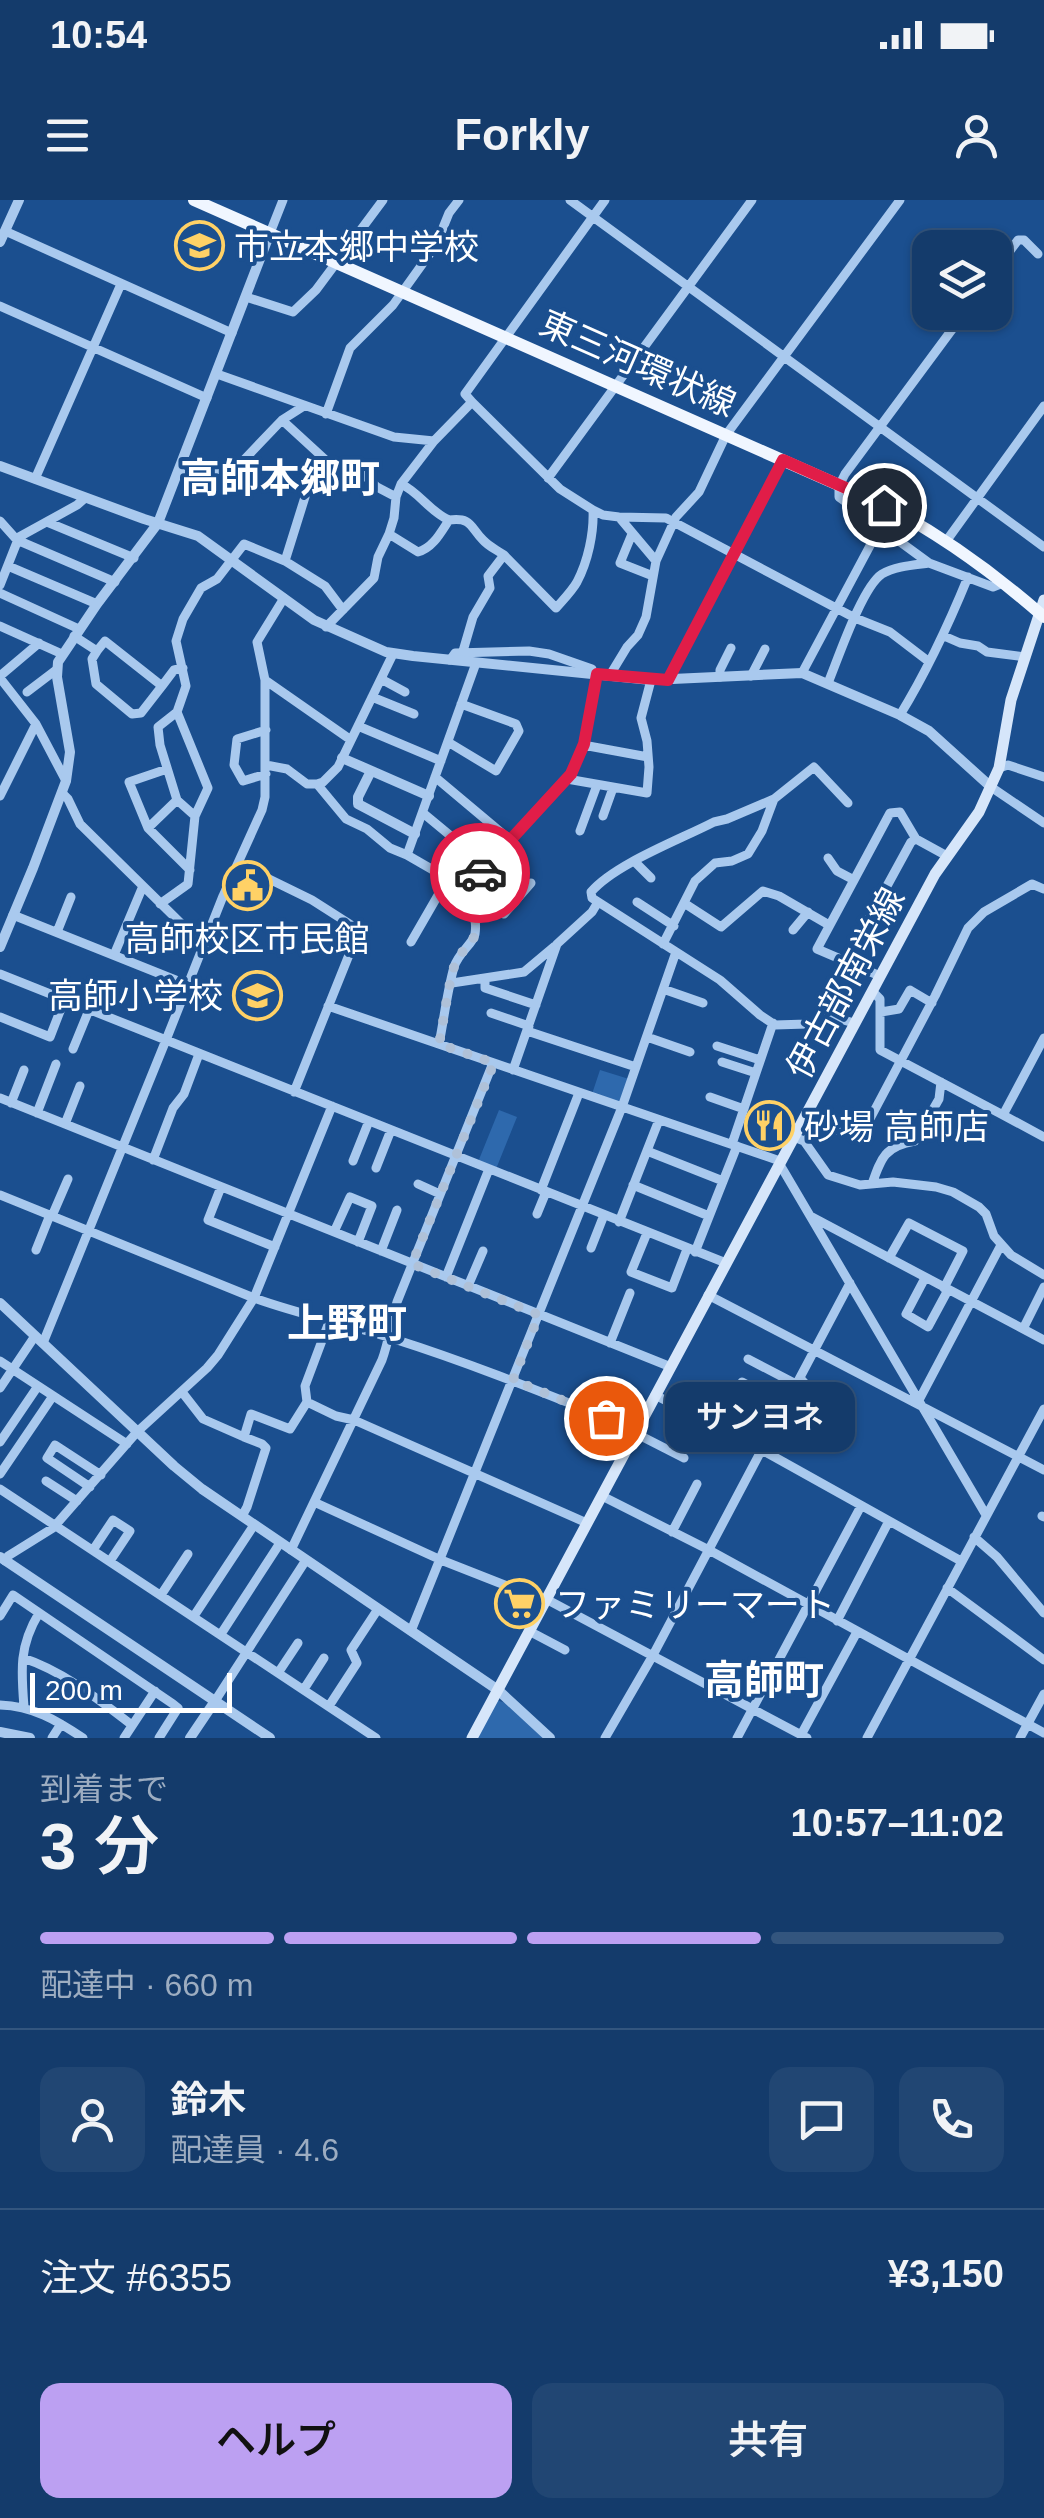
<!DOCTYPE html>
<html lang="ja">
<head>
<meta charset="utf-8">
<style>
  body { margin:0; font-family:Arial,"Noto Sans JP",sans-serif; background:#214673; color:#f1f3f6; height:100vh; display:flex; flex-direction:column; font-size:38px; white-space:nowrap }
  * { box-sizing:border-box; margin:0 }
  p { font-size:32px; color:#9dadc1 }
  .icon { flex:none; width:55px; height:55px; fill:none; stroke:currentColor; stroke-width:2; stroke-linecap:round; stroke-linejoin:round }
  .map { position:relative; height:1538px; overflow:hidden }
  .panel { display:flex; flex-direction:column; background:#143b6b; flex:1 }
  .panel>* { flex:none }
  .tools { position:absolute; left:912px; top:30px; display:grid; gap:20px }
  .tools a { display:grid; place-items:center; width:100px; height:100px; border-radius:20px; background:#143b6b; box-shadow:0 2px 8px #0004,0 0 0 2px #33557e; font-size:50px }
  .scale { position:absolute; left:30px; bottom:25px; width:202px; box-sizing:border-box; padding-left:10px; border:5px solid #fff; border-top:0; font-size:28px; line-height:35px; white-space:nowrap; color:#fff; -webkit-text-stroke:8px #1b4f8f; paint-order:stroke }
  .pin { position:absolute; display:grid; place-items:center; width:85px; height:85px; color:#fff; margin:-42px; border:5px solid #fff; border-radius:50%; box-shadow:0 2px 10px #0007 }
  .courier { position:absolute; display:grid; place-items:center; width:100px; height:100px; margin:-50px; border:8px solid #e11d48; border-radius:50%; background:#fff; color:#222; box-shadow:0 2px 12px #0007 }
  .bubble { position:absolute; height:70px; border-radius:20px; background:#143b6b; box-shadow:0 2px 8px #0004,0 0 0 2px #33557e; font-size:32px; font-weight:600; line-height:70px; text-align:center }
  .head em { font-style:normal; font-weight:600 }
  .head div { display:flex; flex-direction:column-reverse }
  .head { display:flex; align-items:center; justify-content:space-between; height:170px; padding:0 40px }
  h1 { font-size:65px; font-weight:600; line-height:75px }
  .bar { display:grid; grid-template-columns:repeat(4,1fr); gap:15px 10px; align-content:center; height:120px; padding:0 40px }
  .bar i { height:12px; border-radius:8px; background:#33557e }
  .bar .active { background:#bca0f2 }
  .bar p { grid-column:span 4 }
  .line { display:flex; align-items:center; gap:25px; padding:0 40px; border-top:2px solid #33557e }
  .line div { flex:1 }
  .round { display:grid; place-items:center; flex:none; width:105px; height:105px; border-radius:20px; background:#214673 }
  .cta { display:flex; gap:20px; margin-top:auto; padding:20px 40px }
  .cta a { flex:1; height:115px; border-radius:20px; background:#bca0f2; color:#111; font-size:40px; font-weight:600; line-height:115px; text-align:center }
  .cta a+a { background:#214673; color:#f1f3f6 }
  .status { display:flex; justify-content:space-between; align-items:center; height:70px; padding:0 50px; background:#143b6b; direction:ltr }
  .status svg { height:28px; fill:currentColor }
  header { display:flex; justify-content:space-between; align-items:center; height:130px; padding:0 40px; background:#143b6b; font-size:45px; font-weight:600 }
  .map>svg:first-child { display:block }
  .green { fill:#2e69ad }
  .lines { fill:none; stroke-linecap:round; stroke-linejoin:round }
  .minor { stroke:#a9c9ee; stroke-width:9 }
  .tertiary { stroke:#a9c9ee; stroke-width:10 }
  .secondary { stroke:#d6e6fa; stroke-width:11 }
  .primary { stroke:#f0f6ff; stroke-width:12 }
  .done { stroke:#afc1d8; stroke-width:10; stroke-dasharray:0 18 }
  .route { stroke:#e11d48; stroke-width:12 }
  .labels { text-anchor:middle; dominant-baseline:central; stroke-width:8; stroke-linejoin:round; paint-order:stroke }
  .poi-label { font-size:35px; fill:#fff; stroke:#1b4f8f; text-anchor:start }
  .street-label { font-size:35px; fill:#fff; stroke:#1b4f8f }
  .quarter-label { font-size:40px; font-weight:bold; fill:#fff; stroke:#1b4f8f }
</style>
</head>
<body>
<div class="status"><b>10:54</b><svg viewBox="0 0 49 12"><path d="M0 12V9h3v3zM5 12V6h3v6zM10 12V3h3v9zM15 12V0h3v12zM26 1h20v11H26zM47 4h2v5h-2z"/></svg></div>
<header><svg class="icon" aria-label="menu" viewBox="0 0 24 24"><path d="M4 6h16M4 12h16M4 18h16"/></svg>Forkly<svg class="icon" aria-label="person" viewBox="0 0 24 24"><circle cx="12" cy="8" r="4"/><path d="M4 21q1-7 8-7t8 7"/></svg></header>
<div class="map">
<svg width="1044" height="1538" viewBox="0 0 1044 1538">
  <rect width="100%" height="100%" fill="#1b4f8f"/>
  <path class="green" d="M600,870l29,9 -8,24 -29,-9z
    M499,910l18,7 -21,52 -18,-7z
    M496,1500l10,3 38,35h-68z"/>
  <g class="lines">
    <path class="minor" d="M570,0l474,347
      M5,31l227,102
      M270,33l13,-33
      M995,71l23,-31h6l14,14
      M246,97l47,15 23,-22 67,-90
      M0,106l207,92
      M965,112l-120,162 -6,12v11l90,66 64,24 10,-4
      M217,174l177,63 40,4
      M472,202l88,87 33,21 10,5 16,2 47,1 189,100 35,14 38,29
      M326,214l24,-66 43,-43 43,-60 13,-32 10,-13
      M282,220l48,44 33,10 14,13 19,10
      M178,272l17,6 45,-14 42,-44 22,-14
      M548,278l204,-278
      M35,279l86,-195
      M401,284c18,8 29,28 48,36
      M619,317l37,44
      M0,321l17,19 98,42
      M47,322l87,36
      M389,334l29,18c15,-4 23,-20 31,-32 23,-3 21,7 34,20 5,6 14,10 21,15
      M632,334l-12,29 33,13
      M947,340l97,-134
      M285,361l20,-64
      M8,366l89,38
      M0,385l19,-48 58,-32 8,-7
      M0,393l79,36
      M284,398l-27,44 8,38v117l-3,13 -39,86 -57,144 560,223
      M0,426l62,28
      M326,427l48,-49 4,-21 11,-23 5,-16 2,-21 5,-13 33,-43 38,-39 -7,-8 140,-194
      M74,436l23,15 8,-10 57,45 -21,27 -9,1 -36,-30 -4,-25 5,-8
      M944,436l16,7 18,3 9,6 38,5
      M463,451l10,-34 17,-29 -2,-12 16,-21 52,53c7,-8 16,-17 21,-26 11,-21 17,-49 16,-72
      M393,454l-55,113 -15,15 -6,2 29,35 21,10 23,19 17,7
      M450,460l5,-7 74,-2 20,3 43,15 1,5
      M802,473l78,-146
      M610,475l17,-28 11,-12 8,-18 10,-56 20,-44 23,-25 27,-57 174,-235
      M0,476l39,-33
      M751,476l14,-27
      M720,477v-7l11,-22
      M0,478l36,46 30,57
      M381,479l24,13
      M265,480l86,60
      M668,480l115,-220
      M828,483c10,-24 34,-96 54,-109 13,-8 32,-9 47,-11
      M162,486l12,-16 9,-2
      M27,492l29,-22
      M372,497l42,17
      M177,512l-19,15 2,18 17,55 18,16
      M900,515c27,-44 48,-89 68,-138
      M358,526l83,35
      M266,530l-29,9 -3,26 9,16 23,-7
      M448,542l48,29 23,-40 -3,-7 -55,-20
      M583,545l65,12
      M266,565l21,4 20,15h10
      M999,568l9,-3 36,12
      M167,569l-38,13 19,46 42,42
      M435,577l75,63
      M567,579l80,14 2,-26 -2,-26 -6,-23 10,-38
      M991,587l53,36
      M62,593l6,6 12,25 124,122
      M0,596l36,-72
      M774,599l-47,20 -13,3c-35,18 -99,42 -123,70l1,6 128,82 40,35 15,10 32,-1 26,-7 21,6
      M423,613l64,53
      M603,616l10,-28
      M148,628l29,-28
      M580,631l17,-46
      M828,658l9,13 17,9
      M635,662l16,16
      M236,671l31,7 45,22 47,30 -65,162
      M478,676l20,19 23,-23 -22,-19
      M466,689l105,-115 12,-29 14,-71
      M472,701l32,13 27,-31
      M637,702l37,24
      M684,703l37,24 42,-36 16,5 50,29
      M160,704l28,-20 7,-68 13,-28 -31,-76 9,-26 -10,-45 7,-22 18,-31 16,-9 27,-35 41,17 40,25 18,24
      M13,715l175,70
      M793,730l15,-18
      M57,732l14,-35
      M411,742l37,-64
      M663,744l32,-63 20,-18 17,-2 16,-7 14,-23 12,-32 40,-32 34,36
      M114,755l29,-69
      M846,761l65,-119 5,-3
      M0,774l166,66 -123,303
      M880,776l-63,-27 73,-136 10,-1 16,27 31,17
      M485,779v9l51,17
      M452,783l72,-11 31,-26
      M663,789l40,14
      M872,791l8,8v51l123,65 41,-77
      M328,806l452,155
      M881,812l18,-3 11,-19 22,13
      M491,813l38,13
      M0,817l50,20 14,-36
      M527,831l109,36
      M647,837l43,15
      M439,844c5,-25 8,-52 15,-77 5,-15 19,-23 21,-33 2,-13 -2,-35 -9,-45l-59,-34 69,-192
      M717,846l43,14
      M73,849l16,-39
      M722,862l34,11
      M513,870l44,-126 35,-32 6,-10
      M710,897l34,12
      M0,898l671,269
      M11,903l13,-33
      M37,913l19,-49
      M1003,915l41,22
      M65,924l15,-38
      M799,939l5,2 24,34 32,10 33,-3 43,5 17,5 26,15 7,7 8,22 17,19 33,20
      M804,941c16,-13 39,-12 59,-9l72,-136 33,-68 16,-16 48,-28 12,5
      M732,944l41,-121
      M647,951l76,30
      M153,960l20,-52 11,-14 15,-40
      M353,961l16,-40
      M779,963l207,352
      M376,968l15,-38
      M418,984l22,10
      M872,984c9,-26 13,-38 43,-43l24,-42 2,-17
      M633,985l76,31
      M221,987l-13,33 67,27
      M541,990l38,-97
      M0,995l254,103c47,17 93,26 140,41 82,26 162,59 243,91
      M537,1014l9,-22
      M52,1016l16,-37
      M812,1017l232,123
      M619,1022l40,-102
      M334,1032l16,-35 22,9 -14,36
      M647,1033l-16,39 41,16 15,-39
      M591,1048l13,-33
      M36,1050l14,-35
      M381,1051l16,-41
      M695,1052l42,-106
      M889,1058l20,-35 54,28 -19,37
      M446,1077l43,-108
      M925,1078l-19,36 22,13 20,-37
      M468,1086l15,-35
      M708,1095l336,175
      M1023,1129l21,-42
      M610,1143l20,-50
      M748,1159l48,25
      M0,1161l127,83
      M800,1178l31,34
      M742,1182l43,23
      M0,1188l35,-52
      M182,1192l21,27 41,18 7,-23 39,15 17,-27 29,14 18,4 233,103
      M655,1195l107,55 199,111
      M307,1202l-2,-16 24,-64
      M918,1202l83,-157
      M635,1233l49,25
      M0,1242l38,-56
      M671,1251l22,-37
      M0,1274l53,-78
      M46,1281l31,20
      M90,1287l-43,-29 8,-13 46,30
      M0,1289l376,249
      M602,1296l107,54 335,183
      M314,1302l127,58 104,41
      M242,1316l5,-9 19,-59 -4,-4 -18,-7
      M1042,1316l2,1
      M672,1332l25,-48
      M974,1337l23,20 47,56
      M93,1350l20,-30 17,11 -20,30
      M291,1350l91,-190c7,-19 9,-38 15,-58l96,-239
      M5,1361l3,-5 45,-28 84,-96 70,-64 11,-13 36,-57 78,-192
      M947,1388l97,72
      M161,1395l27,-41
      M546,1399l261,139
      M0,1416l13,-21 160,109 5,4 -19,30
      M194,1416l60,-91
      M837,1421l52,-100
      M411,1431l211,-524 54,-155
      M529,1431l36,19
      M221,1434l59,-91
      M23,1458c40,13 76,42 109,67
      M278,1473l20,-30
      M304,1489l20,-31
      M215,1501l91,-141
      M0,1505c33,1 56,15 83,33
      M329,1506l28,-43 -6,-13 27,-41
      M24,1507c-3,-37 -5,-61 15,-94
      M801,1535l56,-103
      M52,1538l9,-14
      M124,1538l31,-47
      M605,1538l47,-81 198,-374
      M737,1538l124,-232
      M867,1538l177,-329
      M1020,1538l24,-44"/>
    <path class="tertiary" d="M0,42l19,-42
      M0,266l144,53 54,17 116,84 72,32 27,4 238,24 151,-7 98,42 29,16 62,56
      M342,558l87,38
      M371,571l-13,26v7l57,30
      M0,747l33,-79 33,-87 4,-29 -13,-75 1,-15 39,-58 61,-81 112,-290
      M0,1103l174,163 28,23 296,201 52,48
      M0,1357l270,181
      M0,1532l30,6
      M190,1538l25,-37"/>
    <path class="secondary" d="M472,1538l463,-864 44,-62 20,-44 12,-68 33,-100"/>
    <path class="primary" d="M194,0l690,305c59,31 110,68 160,112"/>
  </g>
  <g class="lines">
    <path class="done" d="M480,673l-14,16c7,10 11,32 9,45 -2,10 -17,18 -21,33 -7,25 -10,52 -15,77l55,19 -82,201 127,51 -26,65 93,38"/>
    <path class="route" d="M480,673l91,-99 13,-30 13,-70 71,6 115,-220 101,45"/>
  </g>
  <defs>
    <symbol id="school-ring" viewBox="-11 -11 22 22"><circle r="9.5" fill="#1b4f8f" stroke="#ffd166" stroke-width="1.5"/><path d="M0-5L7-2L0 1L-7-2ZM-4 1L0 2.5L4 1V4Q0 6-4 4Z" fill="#ffd166"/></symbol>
    <symbol id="civic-ring" viewBox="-11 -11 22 22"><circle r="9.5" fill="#1b4f8f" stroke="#ffd166" stroke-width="1.5"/><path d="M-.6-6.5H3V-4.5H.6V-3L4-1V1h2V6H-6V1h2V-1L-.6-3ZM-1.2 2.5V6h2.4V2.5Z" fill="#ffd166"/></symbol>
    <symbol id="restaurant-ring" viewBox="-11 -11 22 22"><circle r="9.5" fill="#1b4f8f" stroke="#ffd166" stroke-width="1.5"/><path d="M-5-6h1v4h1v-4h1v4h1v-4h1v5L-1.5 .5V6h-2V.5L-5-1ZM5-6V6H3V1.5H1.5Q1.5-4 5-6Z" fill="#ffd166"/></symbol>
    <symbol id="supermarket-ring" viewBox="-11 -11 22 22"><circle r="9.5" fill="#1b4f8f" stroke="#ffd166" stroke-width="1.5"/><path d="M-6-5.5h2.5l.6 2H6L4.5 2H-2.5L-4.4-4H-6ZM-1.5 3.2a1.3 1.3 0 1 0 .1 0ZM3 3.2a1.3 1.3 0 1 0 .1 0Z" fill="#ffd166"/></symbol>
  </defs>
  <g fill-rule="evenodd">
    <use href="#school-ring" x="172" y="18" width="55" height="55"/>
    <use href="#civic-ring" x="220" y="658" width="55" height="55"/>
    <use href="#school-ring" x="230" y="768" width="55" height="55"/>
    <use href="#restaurant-ring" x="742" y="898" width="55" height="55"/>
    <use href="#supermarket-ring" x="492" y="1376" width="55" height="55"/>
  </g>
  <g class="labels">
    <g class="poi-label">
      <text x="234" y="46">市立本郷中学校</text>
      <text x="247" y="738" text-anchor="middle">高師校区市民館</text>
      <text x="223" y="795" text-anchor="end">高師小学校</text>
      <text x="804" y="926">砂場 高師店</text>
      <text x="555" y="1404">ファミリーマート</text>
    </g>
    <g class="street-label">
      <text transform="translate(638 163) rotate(24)">東三河環状線</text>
      <text transform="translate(845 783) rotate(-62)">伊古部南栄線</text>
    </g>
    <g class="quarter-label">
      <text x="280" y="278">高師本郷町</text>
      <text x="347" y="1123">上野町</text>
      <text x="764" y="1480">高師町</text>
    </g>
  </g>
</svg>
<div class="tools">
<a><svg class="icon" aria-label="layers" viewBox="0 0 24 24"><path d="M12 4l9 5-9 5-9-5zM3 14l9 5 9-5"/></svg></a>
</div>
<div class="scale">200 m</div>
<div class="pin" style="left:606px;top:1218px;background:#ea580c"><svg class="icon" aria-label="bag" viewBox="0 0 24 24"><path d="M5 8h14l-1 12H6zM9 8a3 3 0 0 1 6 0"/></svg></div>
<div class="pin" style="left:884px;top:305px;background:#1f2937"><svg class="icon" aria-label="home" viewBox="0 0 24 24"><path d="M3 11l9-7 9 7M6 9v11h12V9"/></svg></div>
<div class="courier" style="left:480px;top:673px"><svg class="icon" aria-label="car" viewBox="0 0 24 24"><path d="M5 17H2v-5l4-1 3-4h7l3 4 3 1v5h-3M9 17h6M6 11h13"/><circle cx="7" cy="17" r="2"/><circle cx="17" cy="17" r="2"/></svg></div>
<div class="bubble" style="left:665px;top:1182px;width:190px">サンヨネ</div>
</div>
<section class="panel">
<div class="head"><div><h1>3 分</h1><p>到着まで</p></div><em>10:57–11:02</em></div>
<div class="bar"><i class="active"></i><i class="active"></i><i class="active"></i><i></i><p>配達中 · 660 m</p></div>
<div class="line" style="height:180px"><a class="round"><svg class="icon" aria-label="person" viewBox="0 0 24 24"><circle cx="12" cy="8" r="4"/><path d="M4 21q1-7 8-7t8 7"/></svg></a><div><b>鈴木</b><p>配達員 · 4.6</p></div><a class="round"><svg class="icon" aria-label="chat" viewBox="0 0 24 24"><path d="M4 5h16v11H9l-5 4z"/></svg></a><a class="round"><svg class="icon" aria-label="phone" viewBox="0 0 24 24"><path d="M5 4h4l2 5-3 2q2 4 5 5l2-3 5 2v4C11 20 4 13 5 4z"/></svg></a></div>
<div class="line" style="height:130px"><div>注文 #6355</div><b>¥3,150</b></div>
<div class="cta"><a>ヘルプ</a><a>共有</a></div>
</section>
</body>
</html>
